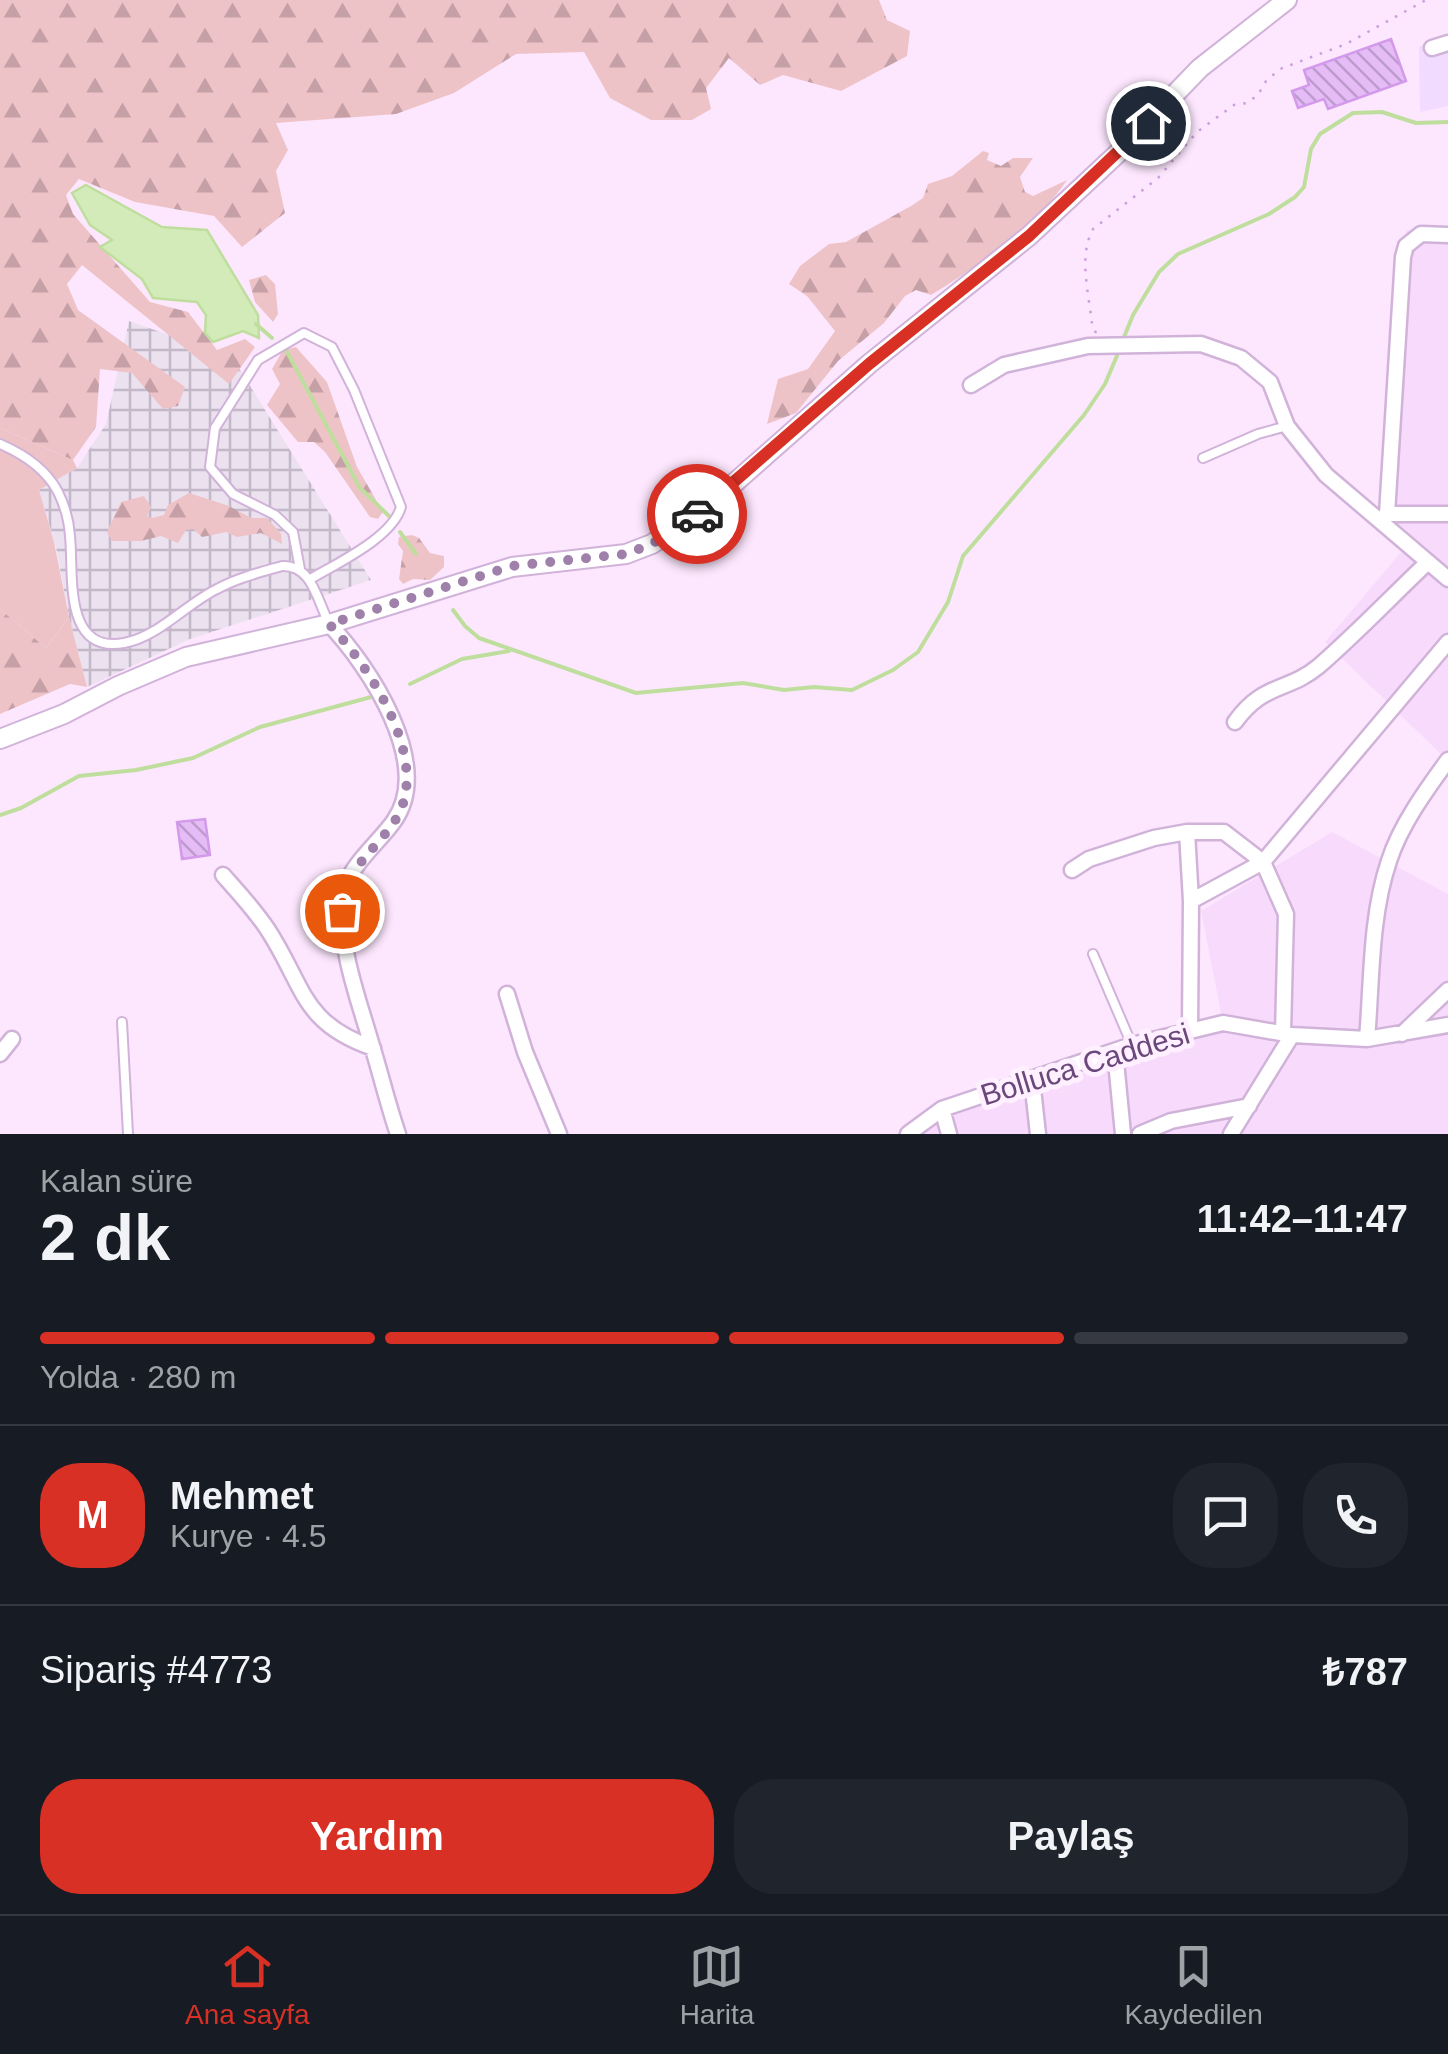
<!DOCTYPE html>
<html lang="tr">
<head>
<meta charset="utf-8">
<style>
  body { margin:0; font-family:Arial,sans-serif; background:#20242c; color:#f1f3f6; height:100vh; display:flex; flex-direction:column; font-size:38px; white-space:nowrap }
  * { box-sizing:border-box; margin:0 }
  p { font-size:32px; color:#9ea1a6 }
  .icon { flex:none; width:55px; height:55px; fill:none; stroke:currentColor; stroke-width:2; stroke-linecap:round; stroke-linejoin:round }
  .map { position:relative; height:1134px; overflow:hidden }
  .side { display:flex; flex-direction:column; background:#171b24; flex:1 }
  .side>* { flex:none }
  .pin { position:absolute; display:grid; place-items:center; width:85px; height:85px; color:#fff; margin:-42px; border:5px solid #fff; border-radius:50%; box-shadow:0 2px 10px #0007 }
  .courier { position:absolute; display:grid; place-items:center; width:100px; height:100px; margin:-50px; border:8px solid #d93025; border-radius:50%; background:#fff; color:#222; box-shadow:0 2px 12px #0007 }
  .headline em { font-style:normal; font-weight:700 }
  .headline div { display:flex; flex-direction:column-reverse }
  .headline { display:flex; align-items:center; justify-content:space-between; height:170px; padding:0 40px }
  h1 { font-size:65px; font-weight:700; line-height:75px }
  .bar { display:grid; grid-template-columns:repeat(4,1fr); gap:15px 10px; align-content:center; height:120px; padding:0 40px }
  .bar i { height:12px; border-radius:8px; background:#363941 }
  .bar .active { background:#d93025 }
  .bar p { grid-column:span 4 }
  .line { display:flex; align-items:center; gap:25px; padding:0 40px; border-top:2px solid #363941 }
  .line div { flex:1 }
  .round { display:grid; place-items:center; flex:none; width:105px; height:105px; border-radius:40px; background:#20242c }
  .button { display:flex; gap:20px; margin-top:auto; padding:20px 40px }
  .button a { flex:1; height:115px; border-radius:40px; background:#d93025; color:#fff; font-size:40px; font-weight:700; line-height:115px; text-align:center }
  .button a+a { background:#20242c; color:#f1f3f6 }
  .dock { display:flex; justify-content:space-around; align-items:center; height:140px; border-top:2px solid #363941; background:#171b24; font-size:28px; color:#9ea1a6 }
  .dock a { display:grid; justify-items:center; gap:5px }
  .dock .active { color:#d93025 }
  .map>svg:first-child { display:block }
  .residential { fill:#f8dbfc }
  .commercial { fill:#f1dbff }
  .industrial { fill:url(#industrial-grid) }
  .grass { fill:#eec3c7 }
  .forest { fill:url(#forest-firs) }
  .water { fill:#d3ebb9; stroke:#bfde9e; stroke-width:2.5 }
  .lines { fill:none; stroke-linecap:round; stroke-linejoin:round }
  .stream { stroke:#bfde9e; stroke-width:4 }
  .building { fill:url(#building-back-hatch); stroke:#d39aeb; stroke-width:2.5 }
  .service-casing { stroke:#d1b3da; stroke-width:12 }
  .minor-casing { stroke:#d1b3da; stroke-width:19 }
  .tertiary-casing { stroke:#d1b3da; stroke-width:22 }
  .path { stroke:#cb9edc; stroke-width:2.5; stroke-dasharray:2.5 8; stroke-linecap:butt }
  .service { stroke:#fff; stroke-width:8 }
  .minor { stroke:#fff; stroke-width:14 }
  .tertiary { stroke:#fff; stroke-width:18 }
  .done { stroke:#9e80aa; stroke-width:10; stroke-dasharray:0 18 }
  .route { stroke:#d93025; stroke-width:12 }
  .labels { text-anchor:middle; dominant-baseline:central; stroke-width:10; stroke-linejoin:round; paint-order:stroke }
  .street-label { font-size:30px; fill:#6b487c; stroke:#fef0ff }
</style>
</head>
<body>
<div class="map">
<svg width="1448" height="1134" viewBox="0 0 1448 1134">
  <defs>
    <pattern id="industrial-grid" width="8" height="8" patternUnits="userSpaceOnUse" patternTransform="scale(2.5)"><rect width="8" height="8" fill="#ece1ef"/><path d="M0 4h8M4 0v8" fill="none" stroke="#c3b8c7"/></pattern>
    <pattern id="forest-firs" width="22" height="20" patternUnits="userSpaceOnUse" patternTransform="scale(2.5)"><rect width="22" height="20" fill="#eec3c7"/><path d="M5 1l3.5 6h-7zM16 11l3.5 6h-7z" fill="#c5a0a7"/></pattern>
    <pattern id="building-back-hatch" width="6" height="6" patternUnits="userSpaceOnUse" patternTransform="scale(2.5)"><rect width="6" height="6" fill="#e6bcf7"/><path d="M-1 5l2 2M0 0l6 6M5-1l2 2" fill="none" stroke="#be9bcd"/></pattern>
  </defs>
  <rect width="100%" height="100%" fill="#fde7fe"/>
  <path class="residential" d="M1406,230l42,3v528l-123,-119 83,-98 -28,-23z
    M1332,832l116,62v240h-540l34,-25 281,-86 -22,-112z"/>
  <path class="commercial" d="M1448,37v69l-28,6 -1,-65z"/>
  <path class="industrial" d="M129,321l103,36 139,223 -181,59 -103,48 -18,-70 -13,-70 -17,-57 38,-22 29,-44z"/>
  <path class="grass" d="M0,428l73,32 4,8 -38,22 15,52 15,75 -23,31 -46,-39z"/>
  <path class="forest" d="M0,0h879l8,20 23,11 -3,25 -66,35 -58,-16 -23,10 -31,-27 -23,30 5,21 -19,11h-41l-41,-22 -26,-46 -68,2 -62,39 -58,21 -120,9 12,27 -12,21 9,42 -43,34 -28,-31 -79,-14 -56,-23 -13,16 7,19 77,88 38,10 29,38 28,-11 10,8 -26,37 -147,-119 -15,19 11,26 107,77 -7,19 -15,3 -31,-36 -32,-4 -4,58 -23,33 -73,-32z
    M983,151l6,2 -2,7 14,6 12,-8h20l-13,19 5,15 8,4 34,-16c-30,45 -90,87 -136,115l-15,-5 -11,6 -21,27 -46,38 -42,52 -29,11 11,-45 30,-10 27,-38 -28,-35 -18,-12 11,-18 29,-22 17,-2 65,-36 12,-8 5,-14 24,-8z
    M266,275l9,9 3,30 -5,8 -18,-20 -6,-22z
    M296,347l31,35 30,85 26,45 -5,7 -8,-2 -45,-65 -11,-10h-16l-31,-37 13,-21 -8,-15 11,-19z
    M189,493l40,13 22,12h16l14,16 1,10 -21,-11 -24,4 -11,-5 -24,5 -9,-8 -7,1 -8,13 -17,-7 -20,5h-29l-5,-9 14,-30 23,-6 7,11 -4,9 5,2 12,-3 4,-10z
    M412,535l7,3 11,15 14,3v11l-14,13 -17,-1 -10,5 -4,-5 4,-28 -5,-7 1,-7z
    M0,609l46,39 23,-31 18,70 -17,-3 -70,30z"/>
  <path class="water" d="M86,185l76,42 45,3 51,85 1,23 -16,-7 -30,11 -8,-9 1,-18 -9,-13 -44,-4 -11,-19 -42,-32 12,-7 -22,-15 -18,-32z"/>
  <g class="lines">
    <path class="stream" d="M256,324l16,14
      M1122,342l11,-27 26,-43 19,-18 91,-40 26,-17 9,-10 7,-38 9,-15 33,-21 29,-1 34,11 32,-1
      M286,350l74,138 30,29
      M400,532l16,22
      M453,610l12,16 14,12 157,55 107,-10 41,7 30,-3 38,3 41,-20 25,-18 30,-50 15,-46 121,-141 21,-31 14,-33
      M410,684l52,-25 47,-8
      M0,815l21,-7 58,-32 57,-6 57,-12 67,-31 115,-31"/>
  </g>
  <path class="building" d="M1391,39l15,42 -78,28 -4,-10 -26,9 -6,-17 17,-6 -5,-15z
    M205,819l5,36 -28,4 -5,-37z"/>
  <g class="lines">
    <defs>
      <path id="service" d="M0,444c23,10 46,25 58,48 7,14 11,29 12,44 4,36 -8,118 54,107 34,-6 62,-39 93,-54 20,-11 44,-17 65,-23 31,-1 35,35 47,57
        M1203,458l55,-24 29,-8
        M300,569l-7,-37 -18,-17 -42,-21 -23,-27 5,-39 43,-68 46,-27 28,14 22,43 47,117c-9,31 -64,56 -92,73
        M1093,954l39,91
        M122,1022l6,112"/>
      <path id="minor" d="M1432,48l16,-5
        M971,385l33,-20 84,-19 113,-2 40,14 29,24 17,44 39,49 122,104
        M1387,514l16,-257 3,-11 15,-12 27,1
        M1381,520l6,-6h61
        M329,624c40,42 105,140 65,197 -16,23 -48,47 -51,75 -5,52 15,101 29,150 9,29 16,59 26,88
        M1235,722c29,-40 53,-30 84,-56 38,-33 73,-70 109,-104
        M1187,832l4,69 -1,129
        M1072,870l17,-11 65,-21 33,-6h37l39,30 23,52 -3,119
        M223,875c16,18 32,35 45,55 37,57 33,93 105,118
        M1191,901l72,-39 185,-220
        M507,994l18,58 34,82
        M1402,1034l46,-44
        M1367,1039c5,-58 3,-122 22,-178 11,-35 37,-71 59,-101
        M1115,1051l8,83
        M0,1054l12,-15
        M1032,1080l6,54
        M942,1109l7,25
        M908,1134l34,-25 190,-64 91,-22 69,12 75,4 81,-14
        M1140,1134l31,-13 78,-15
        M1231,1134l61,-99"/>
      <path id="tertiary" d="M0,739l64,-25 54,-28 68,-29 143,-33 183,-57 114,-13 26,-10 62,-43 155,-137 160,-128 88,-82 83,-86 87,-68"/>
    </defs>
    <use href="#service" class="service-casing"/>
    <use href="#minor" class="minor-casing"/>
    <use href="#tertiary" class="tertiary-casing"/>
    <path class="path" d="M1096,333l-4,-9c-3,-30 -14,-68 1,-95l65,-51 39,-46 37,-27 13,-2 11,-8 8,-14 14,-12 66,-25 80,-44"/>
    <use href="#service" class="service"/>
    <use href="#minor" class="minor"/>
    <use href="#tertiary" class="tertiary"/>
  </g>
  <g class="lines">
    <path class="done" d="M342,911c3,-44 32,-58 54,-92 36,-59 -27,-153 -67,-195l183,-58 114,-12 26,-10 45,-30"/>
    <path class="route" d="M697,514l172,-150 160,-128 119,-113"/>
  </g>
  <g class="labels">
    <g class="street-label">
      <text transform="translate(1085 1064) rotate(-17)">Bolluca Caddesi</text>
    </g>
  </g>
</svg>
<div class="pin" style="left:342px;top:911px;background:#ea580c"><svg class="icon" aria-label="bag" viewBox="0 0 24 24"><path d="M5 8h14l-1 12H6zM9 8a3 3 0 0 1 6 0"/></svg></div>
<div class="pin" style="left:1148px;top:123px;background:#1f2937"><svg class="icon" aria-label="home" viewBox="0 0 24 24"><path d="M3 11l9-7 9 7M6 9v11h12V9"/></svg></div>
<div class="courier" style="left:697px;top:514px"><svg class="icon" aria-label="car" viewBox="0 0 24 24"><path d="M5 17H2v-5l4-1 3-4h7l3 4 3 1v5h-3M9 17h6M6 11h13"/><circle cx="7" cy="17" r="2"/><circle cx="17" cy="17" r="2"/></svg></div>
</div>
<section class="side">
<div class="headline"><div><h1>2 dk</h1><p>Kalan süre</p></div><em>11:42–11:47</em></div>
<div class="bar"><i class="active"></i><i class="active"></i><i class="active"></i><i></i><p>Yolda · 280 m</p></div>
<div class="line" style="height:180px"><b class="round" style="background:#d93025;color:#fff">M</b><div><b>Mehmet</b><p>Kurye · 4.5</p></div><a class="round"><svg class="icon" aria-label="chat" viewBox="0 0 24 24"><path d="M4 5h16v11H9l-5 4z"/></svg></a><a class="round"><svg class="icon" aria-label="phone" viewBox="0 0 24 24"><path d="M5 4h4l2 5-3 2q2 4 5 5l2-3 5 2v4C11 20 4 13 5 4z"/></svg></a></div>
<div class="line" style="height:130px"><div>Sipariş #4773</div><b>₺787</b></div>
<div class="button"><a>Yardım</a><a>Paylaş</a></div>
</section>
<nav class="dock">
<a class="active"><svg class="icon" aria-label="home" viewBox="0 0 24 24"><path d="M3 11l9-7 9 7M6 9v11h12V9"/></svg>Ana sayfa</a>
<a><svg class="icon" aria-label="map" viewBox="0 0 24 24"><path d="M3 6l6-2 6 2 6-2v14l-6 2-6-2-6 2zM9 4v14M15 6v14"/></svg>Harita</a>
<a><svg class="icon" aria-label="saved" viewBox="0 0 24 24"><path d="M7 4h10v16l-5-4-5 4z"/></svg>Kaydedilen</a>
</nav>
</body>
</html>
